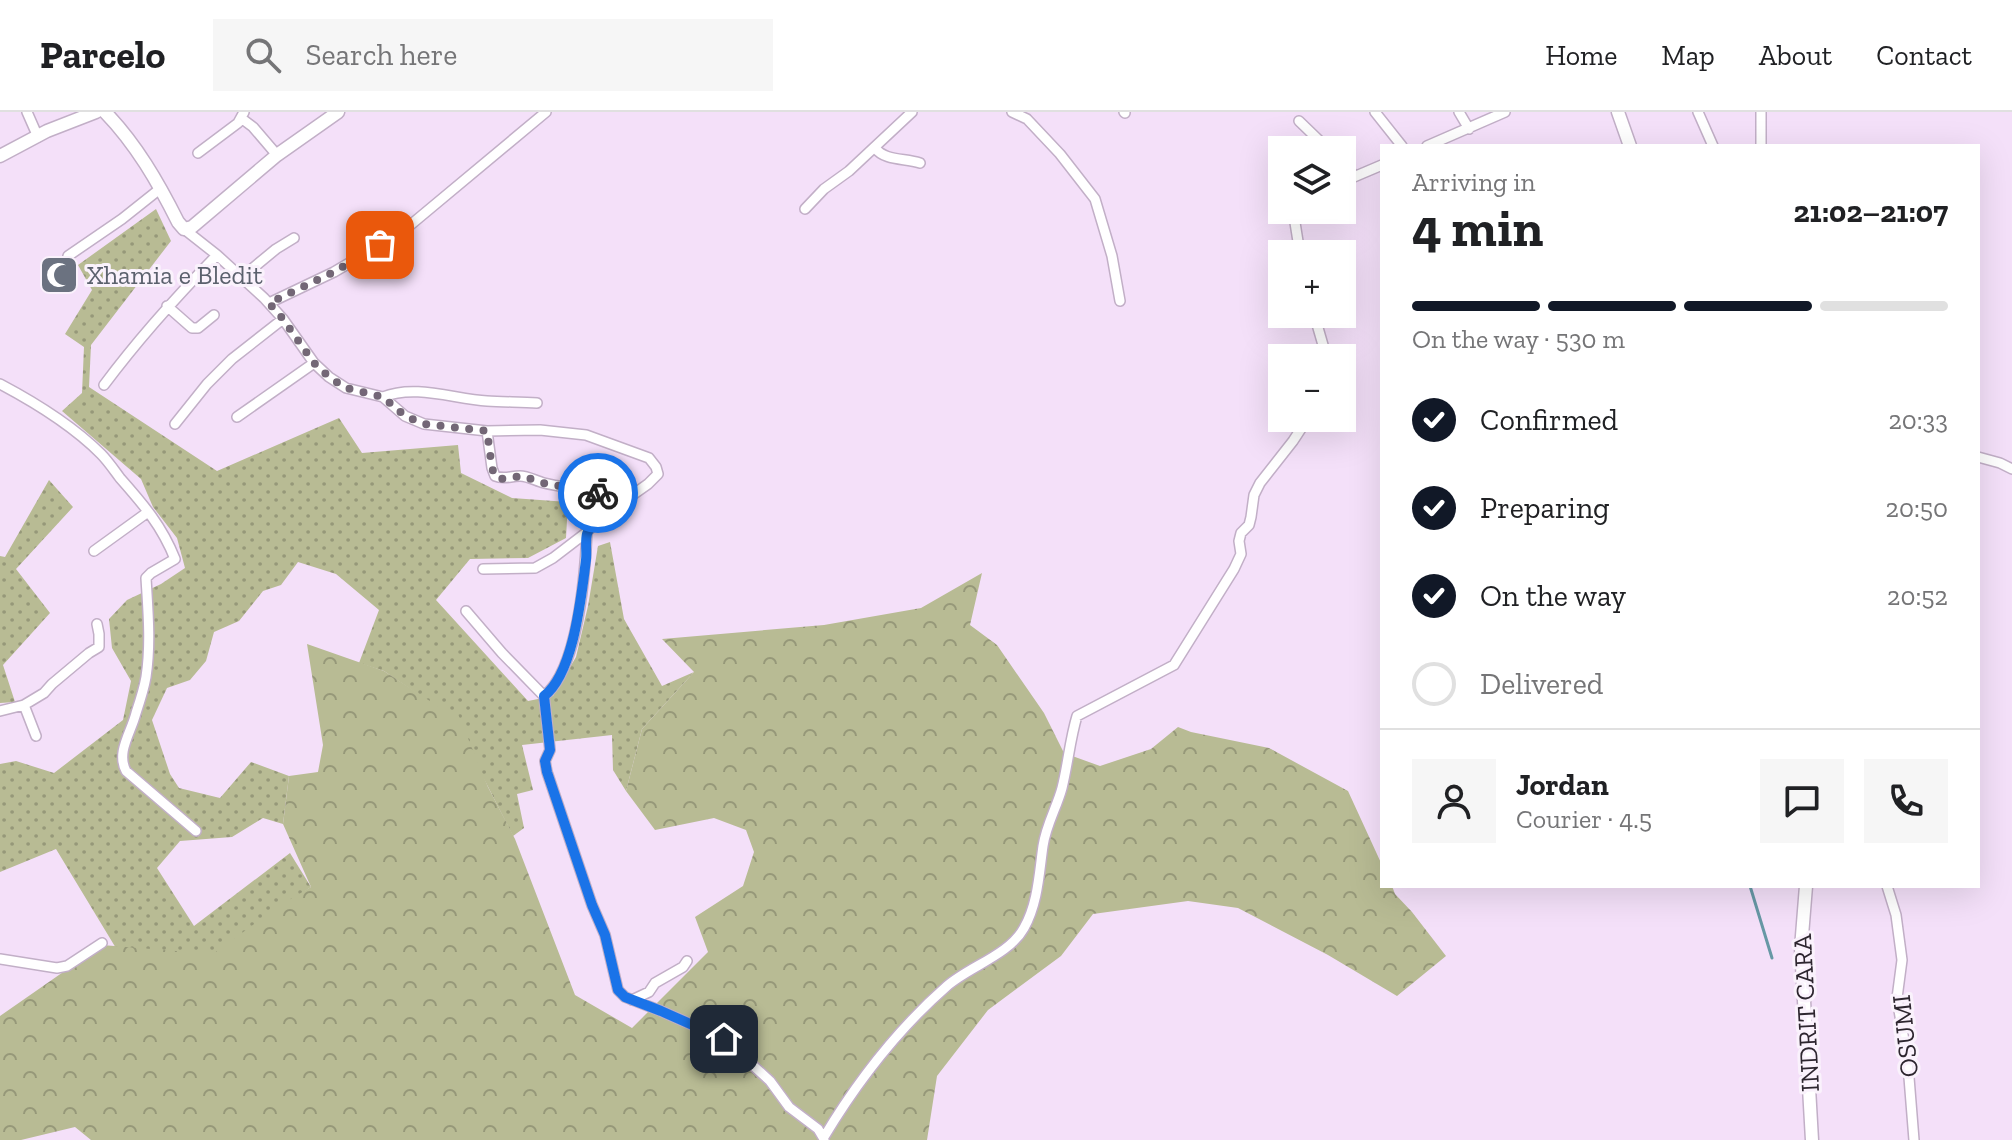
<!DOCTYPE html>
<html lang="en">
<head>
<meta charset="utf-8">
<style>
  body { margin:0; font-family:"Zilla Slab",serif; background:#f6f6f6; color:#202124; height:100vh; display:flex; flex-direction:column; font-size:30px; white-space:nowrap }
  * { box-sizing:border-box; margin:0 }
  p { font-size:26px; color:#757577 }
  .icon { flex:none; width:44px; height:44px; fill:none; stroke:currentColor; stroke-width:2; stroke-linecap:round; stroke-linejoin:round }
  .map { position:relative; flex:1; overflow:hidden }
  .details { position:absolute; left:1380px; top:32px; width:600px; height:744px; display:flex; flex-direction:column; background:#fff; border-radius:0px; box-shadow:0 8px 32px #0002 }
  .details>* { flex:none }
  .tools { position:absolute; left:1268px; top:24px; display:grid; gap:16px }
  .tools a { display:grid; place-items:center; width:88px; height:88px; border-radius:0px; background:#fff; box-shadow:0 8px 32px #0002; font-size:40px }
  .pin { position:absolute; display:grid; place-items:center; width:68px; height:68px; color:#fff; margin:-34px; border-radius:16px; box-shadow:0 4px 12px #0006 }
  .courier { position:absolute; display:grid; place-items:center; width:80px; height:80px; margin:-40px; border:6px solid #1a73e8; border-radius:50%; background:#fff; color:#222; box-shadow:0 2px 10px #0007 }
  .headline em { font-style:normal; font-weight:700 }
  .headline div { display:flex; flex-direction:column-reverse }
  .headline { display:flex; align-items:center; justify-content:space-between; height:136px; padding:0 32px }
  h1 { font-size:52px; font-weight:700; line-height:60px }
  .bar { display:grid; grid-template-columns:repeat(4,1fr); gap:12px 8px; align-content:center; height:96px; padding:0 32px }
  .bar i { height:10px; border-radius:6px; background:#e0e0e0 }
  .bar .current { background:#111827 }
  .bar p { grid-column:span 4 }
  .line { display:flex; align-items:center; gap:20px; padding:0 32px; border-top:2px solid #e0e0e0 }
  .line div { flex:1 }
  .round { display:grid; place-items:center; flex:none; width:84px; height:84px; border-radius:0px; background:#f6f6f6 }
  ol { padding:0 32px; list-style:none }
  li { display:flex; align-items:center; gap:24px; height:88px }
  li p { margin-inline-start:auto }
  li .icon { padding:8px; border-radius:50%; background:#111827; color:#fff; stroke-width:4 }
  li:last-child { color:#757577 }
  li i { width:44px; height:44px; border:4px solid #e0e0e0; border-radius:50% }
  header { display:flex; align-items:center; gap:48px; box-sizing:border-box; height:112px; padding:0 40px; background:#fff; border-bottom:2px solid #e0e0e0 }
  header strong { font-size:38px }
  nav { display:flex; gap:44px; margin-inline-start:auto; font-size:28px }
  .search { width:560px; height:72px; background:#f6f6f6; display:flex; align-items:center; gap:20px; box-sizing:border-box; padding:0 28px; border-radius:0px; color:#757577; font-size:30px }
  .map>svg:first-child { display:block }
  .grass { fill:url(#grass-dots) }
  .forest { fill:url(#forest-crowns) }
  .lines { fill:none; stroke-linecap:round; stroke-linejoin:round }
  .stream { stroke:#6798a5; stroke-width:3 }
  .minor-casing { stroke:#c2afc7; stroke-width:12 }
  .tertiary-casing { stroke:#c2afc7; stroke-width:15 }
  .minor { stroke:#fff; stroke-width:9 }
  .tertiary { stroke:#fff; stroke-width:12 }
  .done { stroke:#736776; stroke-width:8; stroke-dasharray:0 14.4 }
  .route { stroke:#1a73e8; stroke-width:10 }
  .labels { text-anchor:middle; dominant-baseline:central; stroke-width:6; stroke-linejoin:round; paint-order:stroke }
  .worship-label { font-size:26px; fill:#5b616d; stroke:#faf2fc; text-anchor:start }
  .street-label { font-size:26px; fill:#2d262f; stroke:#faf2fc }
</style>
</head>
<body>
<header>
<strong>Parcelo</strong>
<div class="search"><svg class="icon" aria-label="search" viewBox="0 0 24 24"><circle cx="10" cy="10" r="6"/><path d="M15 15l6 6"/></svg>Search here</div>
<nav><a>Home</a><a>Map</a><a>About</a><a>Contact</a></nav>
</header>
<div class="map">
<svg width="2012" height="1028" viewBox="0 0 2012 1028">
  <defs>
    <pattern id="grass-dots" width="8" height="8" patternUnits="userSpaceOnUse" patternTransform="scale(2)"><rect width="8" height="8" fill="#b8bb94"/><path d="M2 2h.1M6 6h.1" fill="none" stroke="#969879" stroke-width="1.8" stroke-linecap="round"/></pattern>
    <pattern id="forest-crowns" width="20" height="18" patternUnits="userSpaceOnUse" patternTransform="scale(2)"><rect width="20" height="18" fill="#b8bb94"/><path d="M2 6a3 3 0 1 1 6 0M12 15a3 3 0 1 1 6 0" fill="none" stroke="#969879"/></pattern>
  </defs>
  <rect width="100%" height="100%" fill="#f4e0f9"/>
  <path class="grass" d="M156,97l15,32 -80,104 -2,42 128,84 122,-53 23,35 96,-8 3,28 51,25 56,4 -2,36 -38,20 -58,1 -34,41 92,101 25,-5 23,-39 12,-51 10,-60 12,-4 14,77 38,67 32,-14 -52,57 -16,62 -13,-21 -1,-35 -90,10 11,45 -16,4 7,34 -11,8 -60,-118 -69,-47 -25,-8 20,-53 -43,-36 -38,-12 -17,23 -18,6 -24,30 -25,11 -8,29 -16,19 -23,8 -15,32 18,54 9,14 41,10 31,-36 38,14 -6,48 -20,-6 -31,19 -52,4 -23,27 37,58 96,-73 21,34 -98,68 -82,18 -75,-124 -56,23v-108l16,-3 38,12 69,-53 8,-39 -19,-33 -3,-29 18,-19 34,-16 24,-16 -8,-30 -24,-31 -12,-28 -79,-68 20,-18 2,-46 -19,-13 27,-44 -14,-25z
    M49,368l24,27 -57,62 34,44 -47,52 12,37 -15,1v-147l5,1z"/>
  <path class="forest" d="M982,461l-12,52 27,20 47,68 20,40 36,13 51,-17 27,-22 13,5 78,16 79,43 34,74v21h10l3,8 17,18 34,44 -49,40 -69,-41 -90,-47 -50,-7 -95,13 -32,42 -73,54 -51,66 -10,64h-836l-16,-13 -54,13h-21v-124l102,-71 111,9 69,-50 29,-17 -28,-63 6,-48 29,-4 5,-27 -16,-101 77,27 55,36 19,7 30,73 27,52 60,156 57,33 76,-76 -13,-35 48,-31 11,-34 -8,-22 -32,-12 -59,12 -29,-39 16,-62 52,-57 -32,-33 162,-14 97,-17z"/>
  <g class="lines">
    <path class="stream" d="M1750,774l22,72"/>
    <defs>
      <path id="minor" d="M27,0l11,25
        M1012,0l15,7 33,35 35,45 17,57 8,45
        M1124,0l1,1
        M1375,0l27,34
        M1459,0l10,17
        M1698,0l15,34
        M1761,0v34
        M241,6l12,9 24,28
        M1299,9l30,29
        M1427,34l78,-34
        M875,36c10,13 29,10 45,15
        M198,41l40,-30 6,-11
        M1342,51l13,13
        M1342,70l40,-17
        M805,97l19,-20 25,-18 63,-59
        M1293,98l7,44
        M184,117l33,26 47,43 19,21 31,44 15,14 17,11 37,9 22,19 19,8 63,7 53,-1 46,5 63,23 7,9 2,7 -10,10 -48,34 -13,14 -34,26 -18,10 -52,1
        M68,144l54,-37 39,-31
        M242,165l34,-28 18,-11
        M269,191l65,-31 68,-40 144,-120
        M167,194l25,22h6l16,-13
        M1314,202l9,31v13
        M0,272c36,19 72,41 101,70 7,7 13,16 19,24 23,26 42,48 55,81l-24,14 -5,5c2,33 5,66 0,99 -2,12 -6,24 -10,36 -5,20 -20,39 -10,58l70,60
        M104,273c35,-47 73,-89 113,-130
        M383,285c32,-13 71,2 104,4 17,1 34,1 50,2
        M237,305l77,-54
        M175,312l32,-40 25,-25 51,-40
        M487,319l5,37 3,8c9,4 15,0 25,0 8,0 16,5 24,7 29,7 48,4 74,21
        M1978,345l22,6 12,6
        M94,439l54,-39
        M466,499l36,42 42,43c34,-26 41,-122 43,-164
        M544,584l6,54 -5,11 2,11 45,133 13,30 13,55 7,7 36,14 63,28 46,42 19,26 29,22 6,10
        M24,593l12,31
        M0,599l24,-6 20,-12 8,-9 37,-31 10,-6v-13l-2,-10
        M1887,774l9,29 6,45 -5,38 11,67 6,75
        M0,847l57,9 10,-2 35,-23
        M632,888l17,-8 6,-9 28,-16 4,-6
        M824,1025c33,-55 74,-108 123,-151 23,-20 62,-31 77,-58 14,-25 15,-54 19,-82 3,-21 14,-39 19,-58 6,-24 8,-49 15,-72l97,-51 60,-96 7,-15 -2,-13 2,-8 8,-8 2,-8 3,-22 6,-12 33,-42 15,-23"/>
      <path id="tertiary" d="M105,0c31,32 53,70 73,110l6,7 8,-2 85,-72 61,-43
        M1618,0l12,34
        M0,44l47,-25 49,-19
        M1806,774l-5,62 11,192"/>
    </defs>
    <use href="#minor" class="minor-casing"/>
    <use href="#tertiary" class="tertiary-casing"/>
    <use href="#minor" class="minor"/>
    <use href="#tertiary" class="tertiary"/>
  </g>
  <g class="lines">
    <path class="done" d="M380,133l-46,27 -65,31 14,16 31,44 15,14 17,11 37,9 22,19 19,8 63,7 5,37 3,8 5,3 22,-3 21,7 55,10"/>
    <path class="route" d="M598,381l20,11c-10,8 -27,18 -31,30 -2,8 0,18 -1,26 -5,37 -12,113 -42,136l6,54 -5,11 2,11 45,133 13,30 13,55 7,7 36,14 63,28"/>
  </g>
  <defs>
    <symbol id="mosque-square" viewBox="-11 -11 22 22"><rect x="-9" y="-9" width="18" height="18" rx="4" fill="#6b7280" stroke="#faf2fc"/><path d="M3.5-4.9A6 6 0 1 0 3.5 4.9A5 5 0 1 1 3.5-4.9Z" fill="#fff"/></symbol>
  </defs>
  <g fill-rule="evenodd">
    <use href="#mosque-square" x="37" y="141" width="44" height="44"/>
  </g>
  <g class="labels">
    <g class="worship-label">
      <text x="87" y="163">Xhamia e Bledit</text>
    </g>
    <g class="street-label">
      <text transform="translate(1806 901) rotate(-93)">INDRIT CARA</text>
      <text transform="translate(1905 924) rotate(-96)">OSUMI</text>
    </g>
  </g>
</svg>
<div class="tools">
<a><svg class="icon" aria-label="layers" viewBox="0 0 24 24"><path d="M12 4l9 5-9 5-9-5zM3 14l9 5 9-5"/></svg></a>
<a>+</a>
<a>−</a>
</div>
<div class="pin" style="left:380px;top:133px;background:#ea580c"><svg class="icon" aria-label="bag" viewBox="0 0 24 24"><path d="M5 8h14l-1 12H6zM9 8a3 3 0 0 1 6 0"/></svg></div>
<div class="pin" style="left:724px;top:927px;background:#1f2937"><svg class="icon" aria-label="home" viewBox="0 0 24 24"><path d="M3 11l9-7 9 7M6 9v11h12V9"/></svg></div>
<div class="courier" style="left:598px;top:381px"><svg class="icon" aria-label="bike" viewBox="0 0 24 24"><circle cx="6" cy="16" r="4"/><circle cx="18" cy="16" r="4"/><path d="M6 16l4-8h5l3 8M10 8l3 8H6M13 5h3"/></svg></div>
<section class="details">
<div class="headline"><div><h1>4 min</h1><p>Arriving in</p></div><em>21:02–21:07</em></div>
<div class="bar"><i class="current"></i><i class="current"></i><i class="current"></i><i></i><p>On the way · 530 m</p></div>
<ol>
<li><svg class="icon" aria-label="check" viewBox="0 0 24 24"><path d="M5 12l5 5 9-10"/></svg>Confirmed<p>20:33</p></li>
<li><svg class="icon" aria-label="check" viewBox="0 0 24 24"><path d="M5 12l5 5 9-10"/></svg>Preparing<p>20:50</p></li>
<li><svg class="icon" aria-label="check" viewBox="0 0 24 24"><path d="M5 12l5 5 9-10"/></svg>On the way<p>20:52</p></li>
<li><i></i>Delivered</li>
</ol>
<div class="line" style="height:144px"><a class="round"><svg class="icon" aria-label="person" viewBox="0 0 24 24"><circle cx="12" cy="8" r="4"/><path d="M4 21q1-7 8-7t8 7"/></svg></a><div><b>Jordan</b><p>Courier · 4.5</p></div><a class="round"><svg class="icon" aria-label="chat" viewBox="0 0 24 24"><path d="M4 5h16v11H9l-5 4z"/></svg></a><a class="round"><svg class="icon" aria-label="phone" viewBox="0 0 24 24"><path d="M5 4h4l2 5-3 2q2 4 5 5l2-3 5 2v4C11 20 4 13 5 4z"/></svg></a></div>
</section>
</div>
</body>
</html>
